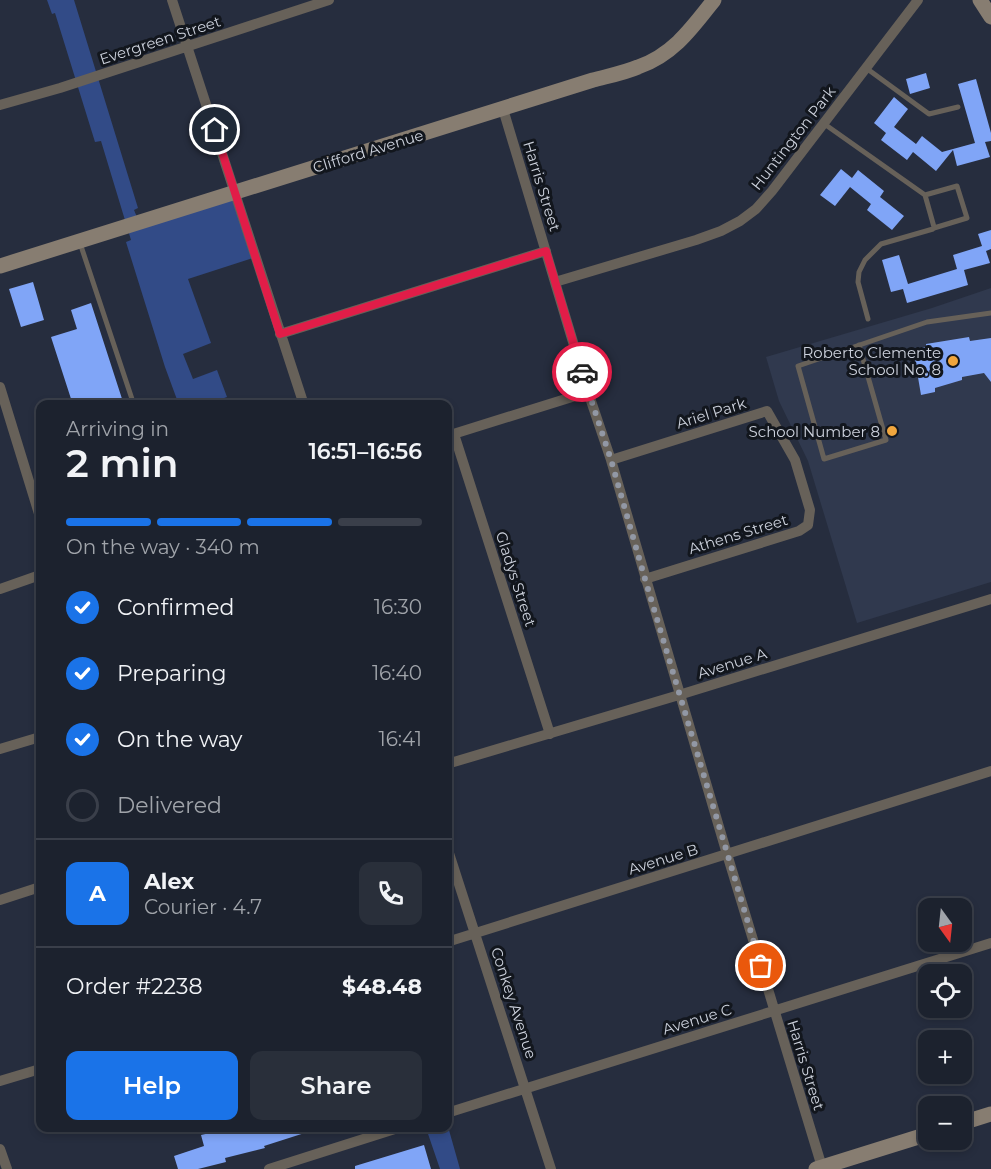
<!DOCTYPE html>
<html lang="en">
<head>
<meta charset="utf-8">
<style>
  body { margin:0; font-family:Montserrat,sans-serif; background:#292f3a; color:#f1f3f6; height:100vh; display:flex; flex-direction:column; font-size:22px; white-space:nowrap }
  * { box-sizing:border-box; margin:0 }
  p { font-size:20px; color:#a0a4aa }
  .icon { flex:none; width:33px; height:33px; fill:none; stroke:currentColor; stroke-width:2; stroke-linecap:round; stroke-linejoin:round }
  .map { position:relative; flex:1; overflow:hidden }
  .drawer { position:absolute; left:36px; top:400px; width:416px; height:732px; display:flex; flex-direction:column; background:#1c222e; border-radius:12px; box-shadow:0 3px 9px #0003,0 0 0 2px #3a3f4a }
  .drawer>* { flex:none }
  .needle { width:39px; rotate:165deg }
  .buttons { position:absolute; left:918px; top:898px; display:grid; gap:12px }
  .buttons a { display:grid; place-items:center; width:54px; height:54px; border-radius:12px; background:#1c222e; box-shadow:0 3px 9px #0003,0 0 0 2px #3a3f4a; font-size:30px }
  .pin { position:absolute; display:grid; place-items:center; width:51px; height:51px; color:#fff; margin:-26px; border:3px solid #fff; border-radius:50%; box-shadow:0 2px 6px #0007 }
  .courier { position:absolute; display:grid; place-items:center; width:60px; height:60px; margin:-30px; border:4px solid #e11d48; border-radius:50%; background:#fff; color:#222; box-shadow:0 2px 8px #0007 }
  .overview em { font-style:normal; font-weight:600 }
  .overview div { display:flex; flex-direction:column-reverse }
  .overview { display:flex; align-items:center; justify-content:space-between; height:102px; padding:0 30px }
  h1 { font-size:39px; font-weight:600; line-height:45px }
  .bar { display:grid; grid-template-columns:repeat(4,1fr); gap:9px 6px; align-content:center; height:72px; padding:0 30px }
  .bar i { height:8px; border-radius:4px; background:#3a3f4a }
  .bar .on { background:#1a73e8 }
  .bar p { grid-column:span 4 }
  .line { display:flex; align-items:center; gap:15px; padding:0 30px; border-top:2px solid #3a3f4a }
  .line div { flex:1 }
  .round { display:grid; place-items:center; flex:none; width:63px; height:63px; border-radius:12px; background:#292f3a }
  ol { padding:0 30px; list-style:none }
  li { display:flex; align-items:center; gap:18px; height:66px }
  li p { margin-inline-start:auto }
  li .icon { padding:6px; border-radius:50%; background:#1a73e8; color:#fff; stroke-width:4 }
  li:last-child { color:#a0a4aa }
  li i { width:33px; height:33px; border:3px solid #3a3f4a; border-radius:50% }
  .button { display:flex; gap:12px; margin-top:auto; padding:12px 30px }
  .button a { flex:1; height:69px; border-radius:12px; background:#1a73e8; color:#fff; font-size:24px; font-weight:600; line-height:69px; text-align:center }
  .button a+a { background:#292f3a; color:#f1f3f6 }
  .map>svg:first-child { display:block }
  .built { fill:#30394e }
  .green { fill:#324b87 }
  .building { fill:#80a5f7 }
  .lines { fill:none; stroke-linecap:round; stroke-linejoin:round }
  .lane { stroke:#676159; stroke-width:5 }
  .street { stroke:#676159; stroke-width:10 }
  .secondary { stroke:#877d71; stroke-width:15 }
  .done { stroke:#9298a5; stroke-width:6; stroke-dasharray:0 10.8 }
  .route { stroke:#e11d48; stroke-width:8 }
  .poi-dot { fill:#f0a63e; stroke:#12161d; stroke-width:2 }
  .labels { text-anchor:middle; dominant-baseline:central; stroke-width:6; stroke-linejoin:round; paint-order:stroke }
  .street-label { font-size:15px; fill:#ccd1dc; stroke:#12161d }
  .poi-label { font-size:15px; fill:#ccd1dc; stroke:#12161d; text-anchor:end }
</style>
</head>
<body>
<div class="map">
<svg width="991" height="1169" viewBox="0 0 991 1169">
  <rect width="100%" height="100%" fill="#262d3e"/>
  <path class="built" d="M991,288v294l-134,41 -49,-162 -29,-60 -13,-44 166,-49z"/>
  <path class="green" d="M47,0h27l64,208 -4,2 5,12 96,-30 21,65 -68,22 23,64 -28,11 10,25 24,-9 10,27 -23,8h-25l-14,-38 -39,-125 5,-2 -30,-99 -6,1 -40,-129 -3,1z
    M447,1123l13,46h-20l-14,-41h21z"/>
  <path class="building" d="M926,73l4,15 -20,6 -4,-15z
    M976,79l15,54v8l-6,1 5,15 -33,9 -4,-16 -17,21 -23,-19 -6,8 -26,-20 5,-7 -12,-10 20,-26 14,12 -14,18 22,17 6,-8 20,16 33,-9 -17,-59z
    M841,169l11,9 6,-8 26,21 -4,6 24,19 -12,14 -25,-20 4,-6 -21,-17 -15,19 -15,-11z
    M991,230v19l-5,2 4,12 -26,7 4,15 -61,18 -4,-14 -12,3 -9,-32 17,-5 9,29 49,-15 -4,-14 29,-9 -4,-12z
    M33,282l11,38 -23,7 -12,-38z
    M91,303l33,102h-51l-22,-68 26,-8 -6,-19z
    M969,337l1,4 21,-3v44l-7,-9 -22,4v3l-27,8v4l-14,3 -8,-47 13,-1v-3z
    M251,1128h63v2l-50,16 1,2 -40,10 1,4 -28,7h-20l-4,-13 30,-10 -3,-11 18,-4v3l18,-4v2z
    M424,1145l7,24h-76v-3z"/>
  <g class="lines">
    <path class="lane" d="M866,68l63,46 29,-7
      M823,123l102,72 9,32 -1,2 -52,15 -16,16 -6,12 -1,10 10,37
      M925,195l32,-9 10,32 -33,10
      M80,243l54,162
      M859,345l27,95 -62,19 -26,-93 129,-44 64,-9"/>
    <path class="street" d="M172,0l132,405
      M0,105l60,-17 269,-88
      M503,109l85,283 23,68 116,394 95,313
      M555,282l141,-42 25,-9 19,-10 16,-12 16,-18 146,-191
      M280,334l266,-83
      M0,387l40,130
      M454,434l96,300
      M447,436l141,-44
      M611,460l156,-49 28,49 15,50 -2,15 -9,6 -154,48
      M0,589l40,-14
      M0,749l40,-12
      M447,764l232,-69 312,-96
      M447,847l104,322
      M0,900l40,-13
      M447,942l544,-171
      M0,1081l40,-12
      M447,1113l544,-170
      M0,1149l7,20
      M269,1169l129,-41"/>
    <path class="secondary" d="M980,0l11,17
      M0,266l593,-186c15,-4 31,-7 45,-13 35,-12 54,-39 76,-67
      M962,1123l29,-9
      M816,1169l112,-35"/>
  </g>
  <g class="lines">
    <path class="done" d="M582,372l29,88 34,119 116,387"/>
    <path class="route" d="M215,130l65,204 266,-83 36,121"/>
  </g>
  <g class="poi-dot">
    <circle cx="953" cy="361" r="6"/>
    <circle cx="892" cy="431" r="6"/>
  </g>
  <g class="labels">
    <g class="street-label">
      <text transform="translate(160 40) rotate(-18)">Evergreen Street</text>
      <text transform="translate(793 138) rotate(-52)">Huntington Park</text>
      <text transform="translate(368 151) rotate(-17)">Clifford Avenue</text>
      <text transform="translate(542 186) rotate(73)">Harris Street</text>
      <text transform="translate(711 413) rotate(-17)">Ariel Park</text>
      <text transform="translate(738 534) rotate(-17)">Athens Street</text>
      <text transform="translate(516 579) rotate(72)">Gladys Street</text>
      <text transform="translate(732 663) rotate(-17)">Avenue A</text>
      <text transform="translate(663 859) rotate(-17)">Avenue B</text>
      <text transform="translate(514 1003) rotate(72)">Conkey Avenue</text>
      <text transform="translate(697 1019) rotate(-17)">Avenue C</text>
      <text transform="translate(806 1065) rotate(73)">Harris Street</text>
    </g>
    <g class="poi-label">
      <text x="941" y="352">Roberto Clemente<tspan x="941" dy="17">School No. 8</tspan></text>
      <text x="880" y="431">School Number 8</text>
    </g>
  </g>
</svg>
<div class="buttons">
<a><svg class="needle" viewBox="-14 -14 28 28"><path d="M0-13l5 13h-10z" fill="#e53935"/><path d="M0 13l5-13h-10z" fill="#a0a4aa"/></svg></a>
<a><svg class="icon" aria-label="locate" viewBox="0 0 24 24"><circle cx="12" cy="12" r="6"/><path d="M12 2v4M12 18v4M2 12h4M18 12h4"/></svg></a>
<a>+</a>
<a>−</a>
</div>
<div class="pin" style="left:761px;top:966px;background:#ea580c"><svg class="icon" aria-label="bag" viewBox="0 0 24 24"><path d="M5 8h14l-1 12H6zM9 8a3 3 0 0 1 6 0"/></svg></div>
<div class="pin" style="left:215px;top:130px;background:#1f2937"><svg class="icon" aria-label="home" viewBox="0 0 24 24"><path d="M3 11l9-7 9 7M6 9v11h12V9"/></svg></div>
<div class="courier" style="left:582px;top:372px"><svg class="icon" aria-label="car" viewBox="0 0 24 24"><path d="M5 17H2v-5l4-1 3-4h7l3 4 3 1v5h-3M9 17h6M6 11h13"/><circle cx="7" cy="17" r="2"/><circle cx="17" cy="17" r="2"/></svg></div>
<section class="drawer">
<div class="overview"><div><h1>2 min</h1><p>Arriving in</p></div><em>16:51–16:56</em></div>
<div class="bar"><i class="on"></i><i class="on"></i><i class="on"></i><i></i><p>On the way · 340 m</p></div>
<ol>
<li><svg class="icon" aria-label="check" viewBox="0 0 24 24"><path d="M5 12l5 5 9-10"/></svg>Confirmed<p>16:30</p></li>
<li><svg class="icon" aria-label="check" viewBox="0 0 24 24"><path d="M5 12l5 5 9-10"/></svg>Preparing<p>16:40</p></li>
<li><svg class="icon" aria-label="check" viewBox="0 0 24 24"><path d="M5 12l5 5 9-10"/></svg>On the way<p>16:41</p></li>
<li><i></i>Delivered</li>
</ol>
<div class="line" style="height:108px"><b class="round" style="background:#1a73e8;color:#fff">A</b><div><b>Alex</b><p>Courier · 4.7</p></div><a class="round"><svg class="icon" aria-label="phone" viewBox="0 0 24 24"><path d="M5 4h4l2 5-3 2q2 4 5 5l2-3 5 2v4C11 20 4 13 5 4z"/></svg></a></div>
<div class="line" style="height:78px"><div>Order #2238</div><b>$48.48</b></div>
<div class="button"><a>Help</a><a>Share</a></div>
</section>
</div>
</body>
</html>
